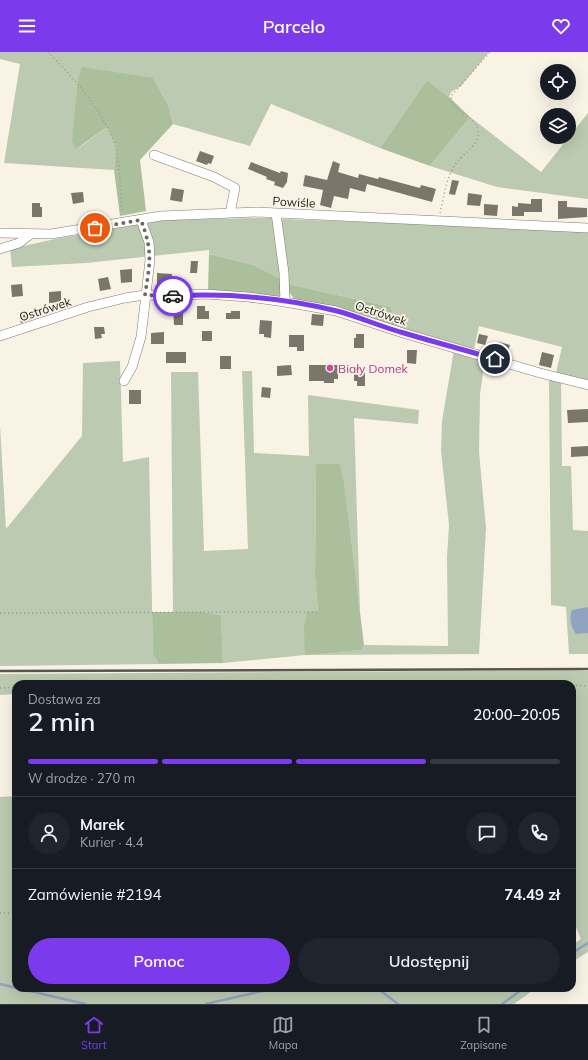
<!DOCTYPE html>
<html lang="pl">
<head>
<meta charset="utf-8">
<style>
  body { margin:0; font-family:Mulish,sans-serif; background:#20242c; color:#f1f3f6; height:100vh; display:flex; flex-direction:column; font-size:15px; white-space:nowrap }
  * { box-sizing:border-box; margin:0 }
  p { font-size:13px; color:#9ea1a6 }
  .icon { flex:none; width:22px; height:22px; fill:none; stroke:currentColor; stroke-width:2; stroke-linecap:round; stroke-linejoin:round }
  .map { position:relative; flex:1; overflow:hidden }
  .drawer { position:absolute; left:12px; top:628px; width:564px; height:312px; display:flex; flex-direction:column; background:#171b24; border-radius:12px; box-shadow:0 4px 16px #0002 }
  .drawer>* { flex:none }
  .tools { position:absolute; left:540px; top:12px; display:grid; gap:8px }
  .tools a { display:grid; place-items:center; width:36px; height:36px; border-radius:50%; background:#171b24; box-shadow:0 4px 16px #0002; font-size:20px }
  .pin { position:absolute; display:grid; place-items:center; width:34px; height:34px; color:#fff; margin:-17px; border:2px solid #fff; border-radius:50%; box-shadow:0 1px 4px #0007 }
  .courier { position:absolute; display:grid; place-items:center; width:40px; height:40px; margin:-20px; border:3px solid #7c3aed; border-radius:50%; background:#fff; color:#222; box-shadow:0 1px 5px #0007 }
  .headline em { font-style:normal; font-weight:600 }
  .headline div { display:flex; flex-direction:column-reverse }
  .headline { display:flex; align-items:center; justify-content:space-between; height:68px; padding:0 16px }
  h1 { font-size:26px; font-weight:600; line-height:30px }
  .bar { display:grid; grid-template-columns:repeat(4,1fr); gap:6px 4px; align-content:center; height:48px; padding:0 16px }
  .bar i { height:5px; border-radius:3px; background:#363941 }
  .bar .active { background:#7c3aed }
  .bar p { grid-column:span 4 }
  .line { display:flex; align-items:center; gap:10px; padding:0 16px; border-top:1px solid #363941 }
  .line div { flex:1 }
  .round { display:grid; place-items:center; flex:none; width:42px; height:42px; border-radius:21px; background:#20242c }
  .action { display:flex; gap:8px; margin-top:auto; padding:8px 16px }
  .action a { flex:1; height:46px; border-radius:24px; background:#7c3aed; color:#fff; font-size:16px; font-weight:600; line-height:46px; text-align:center }
  .action a+a { background:#20242c; color:#f1f3f6 }
  header { display:flex; justify-content:space-between; align-items:center; height:52px; padding:0 16px; background:#7c3aed; color:#fff; font-size:18px; font-weight:600 }
  .tab-bar { display:flex; justify-content:space-around; align-items:center; height:56px; border-top:1px solid #363941; background:#171b24; font-size:11px; color:#9ea1a6 }
  .tab-bar a { display:grid; justify-items:center; gap:2px }
  .tab-bar .active { color:#7c3aed }
  .map>svg:first-child { display:block }
  .green { fill:#bbcab0 }
  .forest { fill:#acbf9d }
  .water { fill:#90a3c2 }
  .lines { fill:none; stroke-linecap:round; stroke-linejoin:round }
  .stream { stroke:#90a3c2; stroke-width:2.5 }
  .building { fill:#7b766a }
  .minor-casing { stroke:#807c6f; stroke-width:10 }
  .path { stroke:#9c988e; stroke-width:1.5; stroke-dasharray:1 3; stroke-linecap:butt }
  .minor { stroke:#fff; stroke-width:9 }
  .rail { stroke:#59564f; stroke-width:2.5 }
  .done { stroke:#6e6a62; stroke-width:4; stroke-dasharray:0 7.2 }
  .route { stroke:#7c3aed; stroke-width:5 }
  .hotel-dot { fill:#d1479c; stroke:#f8f3e5; stroke-width:1.5 }
  .labels { text-anchor:middle; dominant-baseline:central; stroke-width:3.5; stroke-linejoin:round; paint-order:stroke }
  .street-label { font-size:12px; fill:#23211c; stroke:#f8f3e5 }
  .hotel-label { font-size:12px; fill:#b23c85; stroke:#f8f3e5; text-anchor:start }
</style>
</head>
<body>
<header><svg class="icon" aria-label="menu" viewBox="0 0 24 24"><path d="M4 6h16M4 12h16M4 18h16"/></svg>Parcelo<svg class="icon" aria-label="heart" viewBox="0 0 24 24"><path d="M12 20l-8-8c-3-5 5-10 8-4 3-6 11-1 8 4z"/></svg></header>
<div class="map">
<svg width="588" height="952" viewBox="0 0 588 952">
  <rect width="100%" height="100%" fill="#f8f3e5"/>
  <path class="green" d="M0,0h489l-28,34 -10,6 -2,5 -22,-17 -47,68 -109,-44 -21,42 -77,-22 -4,-17 -16,-29 -76,71 30,-22 9,20 -2,23 -110,-7 16,-99 -20,-5z
    M588,61v86l-91,-12 -67,-21 40,-49 71,55z
    M254,166h18l9,61 -27,-14 -45,-11v-4l-123,13 -74,4 -2,-18 45,-10 110,-19z
    M281,167l307,11v153l-32,-10 6,-26 -83,-21 -5,23 -77,-20 -6,-22 -103,-23z
    M454,298l31,9 -5,35 -1,58 7,76 -7,126 -174,1 -82,8 -2,-48 -17,-3h-31l-2,-240h27l6,179 44,-2 -6,-178h10l2,82 55,3 -1,-61 111,15 -1,14 -64,-6 6,195 -16,-133 -4,-16 -24,1 -1,112 3,35h-11l-2,42 57,-4 2,-5 84,1 -1,-89 2,-32 -8,-74 1,-30z
    M120,309l3,101 26,-5 4,198 6,9 -159,2v-241l6,104 76,-93 1,-73z
    M549,327l12,2 1,85h9l2,64 15,1v123h-19l-3,-47 -15,-2z
    M571,618l17,1v281l-16,10v-17l9,-6 -9,-21v-234h-556v10l-16,1v-21z
    M16,744v192h520l-22,16h-514v-207z"/>
  <path class="forest" d="M82,15l71,11 16,29 4,17 -33,36 6,51 -26,5 -6,-46 2,-23 -9,-20 -31,22 -4,-8 6,-61z
    M427,28l22,17 21,20 -40,49 -50,-18z
    M209,202l45,11 27,14 1,15 -3,4 -71,-7z
    M288,232l103,23 6,22 -101,-28 -7,-9z
    M316,412h24l4,16 20,165 -2,5 -57,5 -1,-28 3,-15 11,-1 -3,-34z
    M152,560h52l17,3 2,48 -64,1 -6,-9z"/>
  <path class="water" d="M588,555v26l-12,1c-5,-7 -7,-15 -4,-24z"/>
  <g class="lines">
    <path class="stream" d="M572,901l16,-10
      M0,932l85,20
      M377,936l21,16
      M206,952l70,-16
      M502,952l22,-16"/>
  </g>
  <path class="building" d="M200,99l14,5 -3,8 -3,-1 -1,2 -11,-4z
    M333,109l7,3 -2,8 20,6 1,-4 19,5 1,-2 41,11 1,-3 15,4 -4,13 -65,-18 -2,8 -15,-4 -2,11 -14,-3 -3,12 -11,-3 3,-15 -20,-4 2,-11 22,5z
    M251,110l29,11 1,-2 7,2 -1,9 -4,6 -9,-3 1,-3 -9,-3 1,-2 -19,-8z
    M452,128l7,1 -4,14 -6,-1z
    M172,136l12,2 -2,12 -12,-2z
    M83,140l1,10 -11,2 -2,-11z
    M468,141l14,2 -2,11 -13,-1z
    M531,147h11v13h-18v4h-12v-10l6,1v-4l13,1z
    M558,149h9v6l20,1v9l-29,2z
    M32,151h8v4h2v10h-10z
    M484,152l14,1 -1,11 -13,-1z
    M191,209h7l-1,12h-7z
    M132,217v13l-11,1 -1,-13z
    M157,221l15,1 -1,12 -14,-1z
    M108,225l3,12 -11,2 -2,-12z
    M22,232l1,12 -11,1 -1,-12z
    M61,239v11l-12,1v-11z
    M173,254h10v19h-9z
    M197,254h8v5h4v8h-12z
    M231,259h9v8h-14v-6h5z
    M34,260l1,6 -14,5 -2,-7z
    M312,262l12,1 -1,11 -12,-1z
    M260,268l12,1 -1,17 -7,-1v-3h-5z
    M94,275h10l1,7h-4l1,4 -7,1z
    M202,279h10v10h-10z
    M164,280v12h-13v-11z
    M356,282h8v14h-10v-10h2z
    M479,282l9,2 -3,9 -8,-2z
    M289,283h15v16h-7v-4h-8z
    M499,290l11,3 -3,9 -11,-3z
    M407,298h10l-1,14 -9,-1z
    M166,300h20v11h-20z
    M542,300l12,3 -3,13 -12,-3z
    M220,304h11v13h-11z
    M291,313l1,10 -15,1v-10z
    M309,313h29v14h-4v4h-10v-2h-15z
    M354,315h11v19h-8v-5h-3z
    M262,335l9,1 -1,10 -9,-1z
    M129,338h12v14h-12z
    M588,357v13l-20,1 -1,-13z
    M588,394v10l-17,1v-10z"/>
  <g class="lines">
    <defs>
      <path id="minor" d="M154,103l60,22 21,11 -5,25
        M276,161l8,60 1,29
        M0,181l51,1 110,-18 96,-4 331,16
        M0,197l19,-6 12,-9
        M0,284l88,-29 37,-9 20,-3 25,1 35,-2 43,3 37,5 51,9 67,22 137,40 48,12
        M124,329l8,-14 9,-30 9,-77 -1,-18 -8,-22"/>
    </defs>
    <use href="#minor" class="minor-casing"/>
    <path class="path" d="M48,0c24,24 58,62 67,94 6,21 5,46 7,67
      M440,161c4,-16 6,-36 16,-50 7,-9 24,-18 22,-32 -2,-16 -27,-19 -27,-35l39,-44
      M0,561l318,-1
      M512,632h13
      M572,633l16,1
      M0,636l16,-1
      M0,861h16"/>
    <use href="#minor" class="minor"/>
    <path class="rail" d="M0,619l588,-2"/>
  </g>
  <g class="lines">
    <path class="done" d="M95,176l46,-8c12,32 9,42 4,75l28,1"/>
    <path class="route" d="M173,244c54,-3 111,2 164,15 23,6 44,16 67,22 30,9 61,17 91,26"/>
  </g>
  <circle class="hotel-dot" cx="330" cy="316" r="4"/>
  <g class="labels">
    <g class="street-label">
      <text transform="translate(294 150) rotate(3)">Powiśle</text>
      <text transform="translate(45 257) rotate(-18)">Ostrówek</text>
      <text transform="translate(381 261) rotate(18)">Ostrówek</text>
    </g>
    <g class="hotel-label">
      <text x="338" y="316">Biały Domek</text>
    </g>
  </g>
</svg>
<div class="tools">
<a><svg class="icon" aria-label="locate" viewBox="0 0 24 24"><circle cx="12" cy="12" r="6"/><path d="M12 2v4M12 18v4M2 12h4M18 12h4"/></svg></a>
<a><svg class="icon" aria-label="layers" viewBox="0 0 24 24"><path d="M12 4l9 5-9 5-9-5zM3 14l9 5 9-5"/></svg></a>
</div>
<div class="pin" style="left:95px;top:176px;background:#ea580c"><svg class="icon" aria-label="bag" viewBox="0 0 24 24"><path d="M5 8h14l-1 12H6zM9 8a3 3 0 0 1 6 0"/></svg></div>
<div class="pin" style="left:495px;top:307px;background:#1f2937"><svg class="icon" aria-label="home" viewBox="0 0 24 24"><path d="M3 11l9-7 9 7M6 9v11h12V9"/></svg></div>
<div class="courier" style="left:173px;top:244px"><svg class="icon" aria-label="car" viewBox="0 0 24 24"><path d="M5 17H2v-5l4-1 3-4h7l3 4 3 1v5h-3M9 17h6M6 11h13"/><circle cx="7" cy="17" r="2"/><circle cx="17" cy="17" r="2"/></svg></div>
<section class="drawer">
<div class="headline"><div><h1>2 min</h1><p>Dostawa za</p></div><em>20:00–20:05</em></div>
<div class="bar"><i class="active"></i><i class="active"></i><i class="active"></i><i></i><p>W drodze · 270 m</p></div>
<div class="line" style="height:72px"><a class="round"><svg class="icon" aria-label="person" viewBox="0 0 24 24"><circle cx="12" cy="8" r="4"/><path d="M4 21q1-7 8-7t8 7"/></svg></a><div><b>Marek</b><p>Kurier · 4.4</p></div><a class="round"><svg class="icon" aria-label="chat" viewBox="0 0 24 24"><path d="M4 5h16v11H9l-5 4z"/></svg></a><a class="round"><svg class="icon" aria-label="phone" viewBox="0 0 24 24"><path d="M5 4h4l2 5-3 2q2 4 5 5l2-3 5 2v4C11 20 4 13 5 4z"/></svg></a></div>
<div class="line" style="height:52px"><div>Zamówienie #2194</div><b>74.49 zł</b></div>
<div class="action"><a>Pomoc</a><a>Udostępnij</a></div>
</section>
</div>
<nav class="tab-bar">
<a class="active"><svg class="icon" aria-label="home" viewBox="0 0 24 24"><path d="M3 11l9-7 9 7M6 9v11h12V9"/></svg>Start</a>
<a><svg class="icon" aria-label="map" viewBox="0 0 24 24"><path d="M3 6l6-2 6 2 6-2v14l-6 2-6-2-6 2zM9 4v14M15 6v14"/></svg>Mapa</a>
<a><svg class="icon" aria-label="saved" viewBox="0 0 24 24"><path d="M7 4h10v16l-5-4-5 4z"/></svg>Zapisane</a>
</nav>
</body>
</html>
